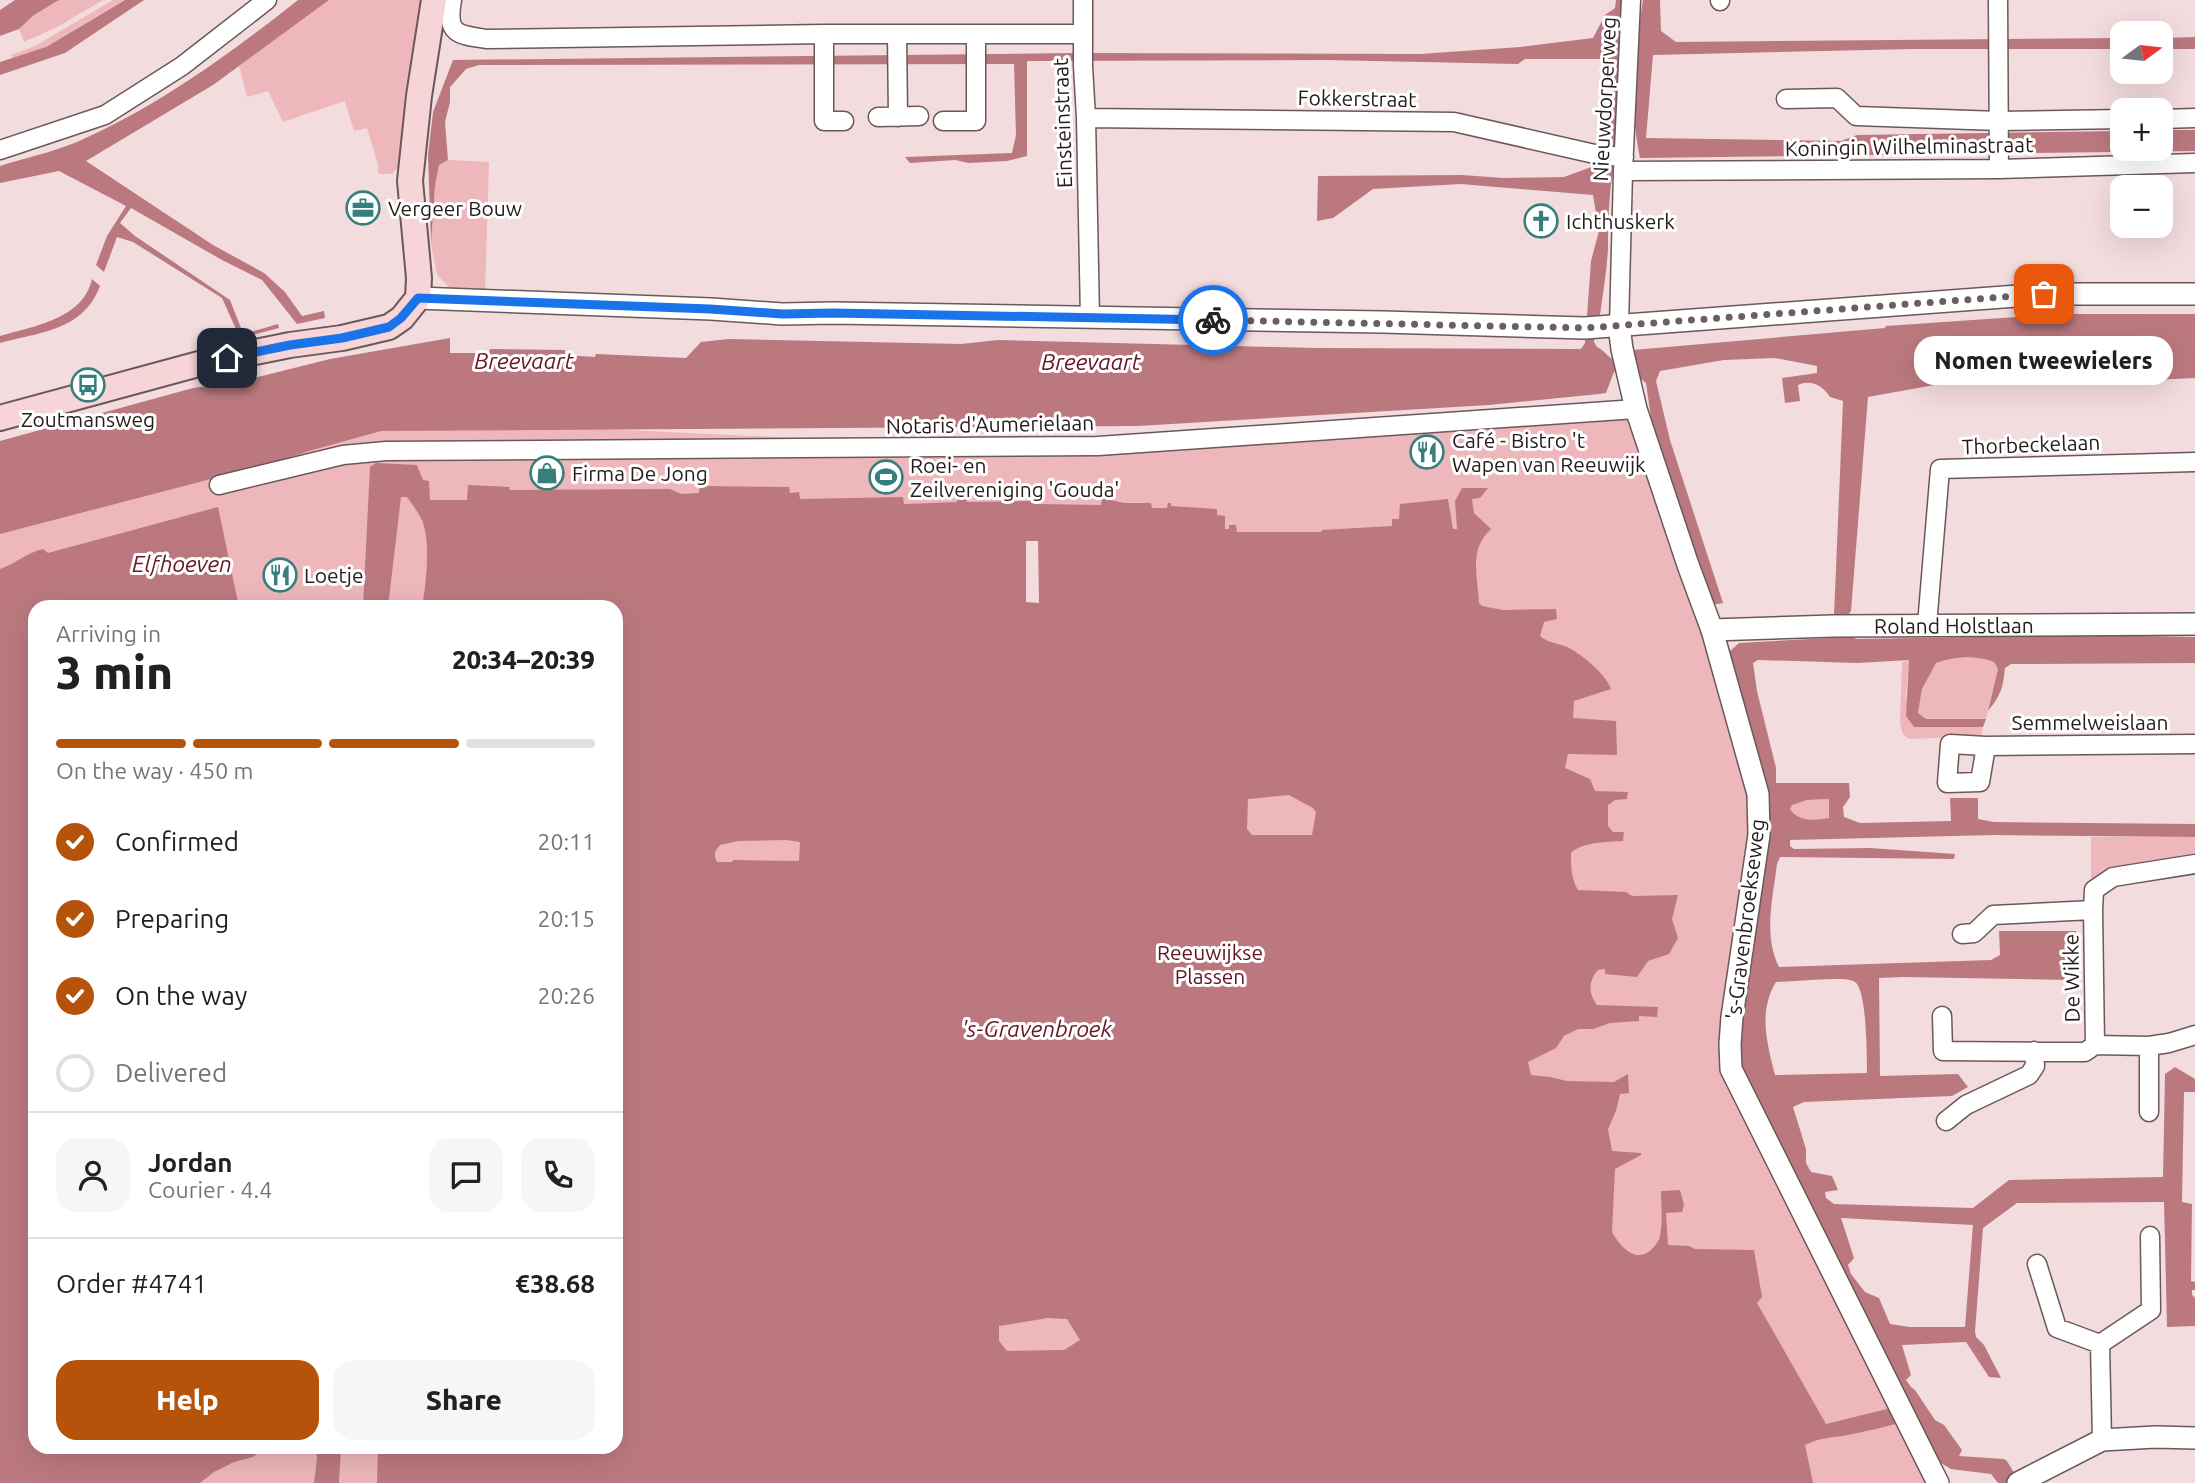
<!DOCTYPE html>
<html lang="en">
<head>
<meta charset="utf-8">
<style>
  body { margin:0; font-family:Ubuntu,sans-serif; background:#f6f6f6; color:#202124; height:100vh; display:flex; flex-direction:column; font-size:26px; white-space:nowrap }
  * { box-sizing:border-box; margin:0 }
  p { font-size:23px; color:#757577 }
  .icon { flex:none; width:38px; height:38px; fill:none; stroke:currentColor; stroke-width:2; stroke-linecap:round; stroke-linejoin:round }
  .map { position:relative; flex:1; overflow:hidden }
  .details { position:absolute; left:28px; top:600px; width:595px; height:854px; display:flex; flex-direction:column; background:#fff; border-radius:21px; box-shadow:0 7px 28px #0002 }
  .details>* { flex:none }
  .needle { width:46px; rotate:75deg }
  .fabs { position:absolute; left:2110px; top:21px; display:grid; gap:14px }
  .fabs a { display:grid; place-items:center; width:63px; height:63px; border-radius:14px; background:#fff; box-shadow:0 7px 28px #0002; font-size:35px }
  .pin { position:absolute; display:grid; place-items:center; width:60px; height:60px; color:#fff; margin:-30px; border-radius:14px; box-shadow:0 4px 10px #0006 }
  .courier { position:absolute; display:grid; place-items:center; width:70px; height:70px; margin:-35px; border:5px solid #1a73e8; border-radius:50%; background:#fff; color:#222; box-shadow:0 2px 9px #0007 }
  .bubble { position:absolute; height:49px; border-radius:21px; background:#fff; box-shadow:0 7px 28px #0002; font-size:23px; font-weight:800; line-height:49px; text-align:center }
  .overview em { font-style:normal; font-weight:800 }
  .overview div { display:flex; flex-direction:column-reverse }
  .overview { display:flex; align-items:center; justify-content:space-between; height:119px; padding:0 28px }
  h1 { font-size:46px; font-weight:800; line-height:52px }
  .bar { display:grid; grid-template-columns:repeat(4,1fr); gap:10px 7px; align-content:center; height:84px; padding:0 28px }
  .bar i { height:9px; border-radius:5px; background:#e0e0e0 }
  .bar .current { background:#b45309 }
  .bar p { grid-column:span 4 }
  .line { display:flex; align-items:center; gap:18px; padding:0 28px; border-top:2px solid #e0e0e0 }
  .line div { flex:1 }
  .round { display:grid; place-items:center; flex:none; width:74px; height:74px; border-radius:21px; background:#f6f6f6 }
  ol { padding:0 28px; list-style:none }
  li { display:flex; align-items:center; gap:21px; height:77px }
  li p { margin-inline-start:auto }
  li .icon { padding:7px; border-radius:50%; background:#b45309; color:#fff; stroke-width:4 }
  li:last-child { color:#757577 }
  li i { width:38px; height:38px; border:4px solid #e0e0e0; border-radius:50% }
  .cta { display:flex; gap:14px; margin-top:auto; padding:14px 28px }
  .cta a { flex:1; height:80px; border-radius:21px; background:#b45309; color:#fff; font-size:28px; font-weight:800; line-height:80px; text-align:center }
  .cta a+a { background:#f6f6f6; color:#202124 }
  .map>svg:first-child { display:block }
  .green { fill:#eeb7bb; fill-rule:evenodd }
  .water { fill:#bb797f; fill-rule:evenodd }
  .pier { fill:#f3dcde }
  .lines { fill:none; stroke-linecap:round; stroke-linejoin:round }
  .minor-casing { stroke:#6b5859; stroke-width:21 }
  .tertiary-casing { stroke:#6b5859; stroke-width:24 }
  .secondary-casing { stroke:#6b5859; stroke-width:28 }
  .minor { stroke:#fff; stroke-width:18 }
  .tertiary { stroke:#fff; stroke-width:21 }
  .secondary { stroke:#f6d4d8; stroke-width:24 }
  .done { stroke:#6c5f61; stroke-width:7; stroke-dasharray:0 12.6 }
  .route { stroke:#1a73e8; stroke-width:9 }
  .labels { text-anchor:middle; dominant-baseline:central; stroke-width:6; stroke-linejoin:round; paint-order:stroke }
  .street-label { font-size:21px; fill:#241c1d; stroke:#fff }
  .poi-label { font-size:21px; fill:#241c1d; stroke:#fff; text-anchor:start }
  .park-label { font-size:21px; fill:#631224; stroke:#fff }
  .water-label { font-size:23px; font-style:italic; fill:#671627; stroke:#fff }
</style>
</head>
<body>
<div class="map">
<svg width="2195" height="1483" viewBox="0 0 2195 1483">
  <rect width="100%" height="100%" fill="#f3dcde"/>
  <path class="green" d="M59,0h44l-46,27 -33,15 -5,-13 15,-14z
    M113,0h11l-97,58 -13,2 -3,-5 24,-9z
    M329,0h94l-21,167 -8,4 -1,3h-14l-2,-5 2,-1 -12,-40 -13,3 -9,-30 -62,21 -15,-31 -21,6 -8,-31z
    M448,160l41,2 -4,132 -35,-6 -13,-13 -6,-31 4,-58 4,-21z
    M1632,417l122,374 -34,274 211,418h-1931v-966l371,-99 722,34zM35,607h581v840h-581z
    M1973,657l21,5 4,7 -12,50h-60l-8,-6 4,-24 14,-27 15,-4z
    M1909,660l-3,36 7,31h70l-2,9 -71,3c-8,-3 -9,-9 -10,-17l2,-60z
    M1829,799v19c-15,2 -29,5 -39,-9l1,-4 16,-5z
    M2091,837h104v22l-17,1 -85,34 -2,-18z"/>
  <path class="water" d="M15,0h44l-25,15 -15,14 -19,7v-26z
    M125,0h19l-79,53 -65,22v-13l46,-15z
    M298,0h31l-116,85 -127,76 127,84 51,28 21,19 17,24 22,-5 1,7 -28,6 -35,-44 -40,-20 -91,-52 -11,15 15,13 95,64 11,28 6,5 31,-9 1,4 -39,10 -18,-40 -89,-56 -16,-5 -13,35 -8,-7 11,-29 19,-30 -67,-35 -59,12v-17c25,-8 53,-14 77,-24 80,-35 153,-88 221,-142z
    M1616,0h9l-7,149c-9,31 -10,68 -10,99 -1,22 -5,45 -8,67l-4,1 -2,26 3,5c8,3 11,12 19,13l17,-10 252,-22 1,-2 172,-12h137v64l-104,5 -65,-3 -36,-5 -122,22 -17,214 -6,8v12l11,8 234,-4 105,2v26l-184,1 -6,4c-2,20 -4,27 -17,43l10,-42 -4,-7c-19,-7 -39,-6 -58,1l-14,26 -4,24 8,6h60l-3,8h-69l-8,-11 3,-56 -52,3 -99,-3 -5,3 4,28 19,77v15h73l1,14 -7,10 1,10 16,6 91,-2 -1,-23h28v21l16,3 201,2v13l-201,-2 -204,5v6l4,3 76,-1 85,6 -1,5 -174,-2 -3,7c-4,33 -14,72 2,103l212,-7 9,-5 -1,-24h77l-1,49 -172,-3 -24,1 1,98 78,-2 10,13 -16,9 -148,6 -11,5 13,42v14l5,9 21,4 6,14 -13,2 1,6 8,6 139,4 36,-28 154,-3 2,-103 10,-7 20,12v13h-11l-2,110 10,2 -1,77 4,1v8h-3v5l3,3v28l-28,1 -3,-125 -147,1 -34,25 -8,103 1,6 8,8 17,33 -12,-1 -23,-35 -64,3 9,30 -5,5 5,7 4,3 20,30 9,5 18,25 -3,6 45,3 3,2 13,22h-22l-7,-9 -40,-5 -15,-9 -33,-38c-18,5 -36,9 -55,13 -16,3 -27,2 -43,10l8,38h-1436l1,-36h238v-840h-194c4,-22 9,-66 0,-87 -4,-8 -10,-16 -15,-23h-6l-13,110h-25l7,-140 6,-4 41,2 6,15 6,1 1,19h37l1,-15 42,2 -1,3 161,-1 11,5 18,-1 1,-7 89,1 1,6 9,-1 1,7 103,-2 1,7 53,-2v-7h9l1,7 69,-1 2,3 63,1 1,-7 22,5h27l1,5h15l1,-5h3v3l46,3v6l8,1v13h4v-4h7l1,7h84l1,-2 70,-4v-7h7l1,-15 48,-5 5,30h4l-2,-28 7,-13h26l-8,10 -8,1 2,14 17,16c-23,21 -13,47 -12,74l3,3 21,4 53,-1 1,10 -13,3 -4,14c8,8 21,7 31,13 13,7 36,27 40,40l-37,12 -1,17 43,3 1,34 -49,-1 -3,14 25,11 5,12 33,1 -1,7 -12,1 -7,5v21l5,6h11l-1,9c-15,1 -42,1 -52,12 0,14 0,25 7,37l48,2 6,4 46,-1 -6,24 6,19 -9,16 -21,7 -11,16 -32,-3v-5l-7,1c-10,11 -10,23 -1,35l61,2 -1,10 -18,-1v5l-29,2 -17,6h-15l-14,7 -8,12 -28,14 3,13 19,2 17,4 47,1 14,-8 1,19 -9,1 -4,17 -8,18 4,22 29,2v2l-26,14 -3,63c8,14 23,32 39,18 4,-4 8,-9 9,-14 3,-14 1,-31 1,-45l19,-1 4,15 -2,7 -16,1 2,32 21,1 6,3 59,1 8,47 -5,6 69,121 69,-17 -159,-350 25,-165 -32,-240 10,-9 90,-5 7,-7 -2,-15 9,-215 -13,-4c-7,-12 -20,-18 -32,-12l2,16 -15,2 -3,-25 35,-5v-7l-42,-8 -51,2 -64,11 -4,10 14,59 53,163 -12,2 -59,-180 -6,-42 -10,-8 -19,-7 -3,4 -8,21 -7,1 -110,11 -351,21 -757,5 -72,20 -33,11 -276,72v-93l193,-53 45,-6 92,-23 120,-21v15h39l1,-4 75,1v5l30,2 1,-3 90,4 15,-16 28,-3 232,5 37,-4 317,8 266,1 4,-6 6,-82 8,-30 -6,-36 -132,-11 -88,5 -40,29 -16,3 1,-45 144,-1 41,3 61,-1 41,-15 8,-79 -2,-16 -12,-8h-74l-7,5 -192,-4 -299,1v95l-20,5 -38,2 -14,-3 -45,3 -5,-6 107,-4 4,-18 -2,-71 -535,1 -13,4 -16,18v15l-5,20 3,38 -9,5 -4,21 -4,58 -3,-89 5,-43 20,-52 621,-7 346,1 100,-7 73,-9 12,-23 10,-7zM1289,795l24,13 3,4 -4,23h-60l-5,-6 1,-30zM1829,799v19c-15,2 -29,5 -39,-9l2,-4 15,-5zM786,840l14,2 -1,19 -66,-1 -1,2h-15c-4,-8 -2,-11 3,-17l18,-4zM1811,980c10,0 36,-3 44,2 12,8 12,76 12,91l-92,2c-8,-31 -17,-64 1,-93zM1841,1218l132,7 -8,102h-56l-19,-3 -11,-26 -14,-6 -14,-18 -3,-9 6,-7zM1048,1318l19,1 13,21 -16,10 -57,1 -8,-10v-15z
    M1643,0h17l1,31 15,11 447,-4v11h-211l-259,6 -7,83 195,3 16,-6 266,-4v18h38v-19h34v21l-555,7c-11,-51 -5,-107 3,-158z
    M2195,37v12h-34v-11z
    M92,279l8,7c-17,45 -60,46 -100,57v-7c34,-10 83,-17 92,-57z
    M218,507l21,100h-204v840h233l-15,10 -19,5 -20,10 -14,11h-200v-914c15,-5 28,-17 43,-20l5,4z
    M315,1447h26l-2,36h-25l3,-25z"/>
  <path class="pier" d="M1026,541h12l1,62 -13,-1z"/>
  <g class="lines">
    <defs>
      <path id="minor" d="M452,0c-6,34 5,35 35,39l337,-5h258
        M1083,0v66l3,52 4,200
        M1720,0v1
        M1998,0l1,169
        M824,34v87h20
        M897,34l1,83
        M1786,99l51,-1 19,18 143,5 124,-2
        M878,117l41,-1
        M1086,118l368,4 145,33 25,2
        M2161,119l34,-1
        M943,121h33v-87
        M0,150l105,-35 77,-49 85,-66
        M1623,171l376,-2 196,-6
        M1619,326l4,-155 8,-171
        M219,485l124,-30 43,-4 712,-5 538,-37
        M1927,625l13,-156 255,-7
        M1986,746l-6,36 -33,1 3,-39 36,2 209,-2
        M2093,910l2,135
        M1962,934l12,-1 19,-18 100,-5 1,-20 19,-13 82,-13
        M1942,1016l1,35 142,1 10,-7 54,1 20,-3 26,-8
        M2149,1046v66
        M1946,1121l20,-16 63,-30 6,-9 -1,-15
        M2037,1264l20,64 43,16 51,-34 -1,-74
        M2100,1344l2,96"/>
      <g id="tertiary">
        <path d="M418,298l293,11 71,5 51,-1 550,9 202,6 459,-34h151"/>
        <path d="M1619,326l3,23 14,60 52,156 24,65 46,164 1,41 -27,182 -2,27 1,25 207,414"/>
        <path id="s1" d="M1712,630l121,-4 362,-2"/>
        <path d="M2018,1483l84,-43 53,-3 40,1"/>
      </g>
      <path id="secondary" d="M0,418l206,-56 84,-17 52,-7 47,-11 13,-9 16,-20 1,-20 -9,-97 9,-85 15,-96"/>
    </defs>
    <use href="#minor" class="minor-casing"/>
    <use href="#tertiary" class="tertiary-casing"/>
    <use href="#secondary" class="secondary-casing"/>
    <use href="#minor" class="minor"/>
    <use href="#tertiary" class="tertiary"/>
    <use href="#secondary" class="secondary"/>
  </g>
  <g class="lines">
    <path class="done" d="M1213,320l372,8 459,-34"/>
    <path class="route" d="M227,358l63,-13 52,-7 47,-11 12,-9 17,-20 292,11 72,5 51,-1 380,7"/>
  </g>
  <defs>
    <symbol id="office-ring" viewBox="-11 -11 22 22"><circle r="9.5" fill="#fff" stroke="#367f7d" stroke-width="1.5"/><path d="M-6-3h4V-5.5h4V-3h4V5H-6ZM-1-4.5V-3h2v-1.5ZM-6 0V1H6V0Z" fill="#367f7d"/></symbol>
    <symbol id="church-ring" viewBox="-11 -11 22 22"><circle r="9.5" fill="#fff" stroke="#367f7d" stroke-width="1.5"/><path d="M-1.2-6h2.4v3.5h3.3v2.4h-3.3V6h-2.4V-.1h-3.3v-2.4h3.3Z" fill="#367f7d"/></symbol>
    <symbol id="bus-ring" viewBox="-11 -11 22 22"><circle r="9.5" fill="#fff" stroke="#367f7d" stroke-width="1.5"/><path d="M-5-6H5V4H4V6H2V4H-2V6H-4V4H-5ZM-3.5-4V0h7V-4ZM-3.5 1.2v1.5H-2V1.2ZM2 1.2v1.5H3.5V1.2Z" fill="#367f7d"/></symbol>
    <symbol id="restaurant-ring" viewBox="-11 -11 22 22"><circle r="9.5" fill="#fff" stroke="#367f7d" stroke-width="1.5"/><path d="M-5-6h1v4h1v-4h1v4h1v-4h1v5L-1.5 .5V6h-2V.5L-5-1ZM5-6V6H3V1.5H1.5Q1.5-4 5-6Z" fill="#367f7d"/></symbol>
    <symbol id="shop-ring" viewBox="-11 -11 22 22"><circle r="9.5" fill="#fff" stroke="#367f7d" stroke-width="1.5"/><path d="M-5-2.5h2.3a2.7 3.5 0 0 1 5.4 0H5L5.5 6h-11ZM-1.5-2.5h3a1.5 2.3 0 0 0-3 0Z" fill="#367f7d"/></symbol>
    <symbol id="stadium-ring" viewBox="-11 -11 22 22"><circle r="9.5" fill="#fff" stroke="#367f7d" stroke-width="1.5"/><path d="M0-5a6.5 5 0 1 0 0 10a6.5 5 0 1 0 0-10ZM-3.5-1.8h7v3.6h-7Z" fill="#367f7d"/></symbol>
  </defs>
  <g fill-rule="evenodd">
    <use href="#office-ring" x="344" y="189" width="38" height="38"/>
    <use href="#church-ring" x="1522" y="202" width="38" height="38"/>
    <use href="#bus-ring" x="69" y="366" width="38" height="38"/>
    <use href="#restaurant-ring" x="1408" y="433" width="38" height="38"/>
    <use href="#shop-ring" x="528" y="454" width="38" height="38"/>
    <use href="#stadium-ring" x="867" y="458" width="38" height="38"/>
    <use href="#restaurant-ring" x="261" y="556" width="38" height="38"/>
  </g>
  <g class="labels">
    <g class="street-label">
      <text transform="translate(1357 98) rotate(1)">Fokkerstraat</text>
      <text transform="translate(1604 99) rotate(-87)">Nieuwdorperweg</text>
      <text transform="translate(1062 123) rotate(-92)">Einsteinstraat</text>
      <text transform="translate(1909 146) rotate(-1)">Koningin Wilhelminastraat</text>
      <text transform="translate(990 424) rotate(-1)">Notaris d'Aumerielaan</text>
      <text transform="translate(2031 444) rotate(-2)">Thorbeckelaan</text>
      <text stroke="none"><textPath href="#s1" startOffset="242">Roland Holstlaan</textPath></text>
      <text x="2090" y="722">Semmelweislaan</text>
      <text transform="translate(1745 919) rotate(-83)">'s-Gravenbroekseweg</text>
      <text transform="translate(2071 978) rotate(-91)">De Wikke</text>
    </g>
    <g class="poi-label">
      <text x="388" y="208">Vergeer Bouw</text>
      <text x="1566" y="221">Ichthuskerk</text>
      <text x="88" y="419" text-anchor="middle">Zoutmansweg</text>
      <text x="1452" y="440">Café - Bistro 't<tspan x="1452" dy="24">Wapen van Reeuwijk</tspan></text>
      <text x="910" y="465">Roei- en<tspan x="910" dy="24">Zeilvereniging 'Gouda'</tspan></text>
      <text x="572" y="473">Firma De Jong</text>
      <text x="304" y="575">Loetje</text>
    </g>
    <g class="park-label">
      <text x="1210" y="952">Reeuwijkse<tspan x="1210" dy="24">Plassen</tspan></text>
    </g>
    <g class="water-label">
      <text x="524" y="360">Breevaart</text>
      <text x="1091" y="361">Breevaart</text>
      <text x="182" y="563">Elfhoeven</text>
      <text x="1037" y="1028">'s-Gravenbroek</text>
    </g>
  </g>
</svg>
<div class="fabs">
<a><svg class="needle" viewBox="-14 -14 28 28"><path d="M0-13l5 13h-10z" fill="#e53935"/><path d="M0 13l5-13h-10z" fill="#757577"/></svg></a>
<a>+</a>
<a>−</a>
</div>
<div class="pin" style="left:2044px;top:294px;background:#ea580c"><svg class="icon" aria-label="bag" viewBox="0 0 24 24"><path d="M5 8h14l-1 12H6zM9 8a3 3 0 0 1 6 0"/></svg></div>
<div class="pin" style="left:227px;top:358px;background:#1f2937"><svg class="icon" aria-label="home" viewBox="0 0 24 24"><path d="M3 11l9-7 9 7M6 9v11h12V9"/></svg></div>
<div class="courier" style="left:1213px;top:320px"><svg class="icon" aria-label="bike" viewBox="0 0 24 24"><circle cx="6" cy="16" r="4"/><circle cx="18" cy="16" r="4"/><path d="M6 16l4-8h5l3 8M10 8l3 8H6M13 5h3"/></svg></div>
<div class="bubble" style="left:1914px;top:336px;width:259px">Nomen tweewielers</div>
<section class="details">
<div class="overview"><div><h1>3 min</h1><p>Arriving in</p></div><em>20:34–20:39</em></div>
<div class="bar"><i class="current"></i><i class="current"></i><i class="current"></i><i></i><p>On the way · 450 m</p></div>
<ol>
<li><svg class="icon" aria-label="check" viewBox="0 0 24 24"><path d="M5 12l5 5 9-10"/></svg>Confirmed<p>20:11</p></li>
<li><svg class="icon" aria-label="check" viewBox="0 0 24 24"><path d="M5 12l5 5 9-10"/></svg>Preparing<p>20:15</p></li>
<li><svg class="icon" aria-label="check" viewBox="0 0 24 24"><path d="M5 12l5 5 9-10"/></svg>On the way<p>20:26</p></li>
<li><i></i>Delivered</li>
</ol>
<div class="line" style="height:126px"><a class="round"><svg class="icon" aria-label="person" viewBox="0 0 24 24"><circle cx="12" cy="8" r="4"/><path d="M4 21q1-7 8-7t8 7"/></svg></a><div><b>Jordan</b><p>Courier · 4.4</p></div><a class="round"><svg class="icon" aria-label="chat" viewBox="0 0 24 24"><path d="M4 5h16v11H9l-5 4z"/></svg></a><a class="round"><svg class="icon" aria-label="phone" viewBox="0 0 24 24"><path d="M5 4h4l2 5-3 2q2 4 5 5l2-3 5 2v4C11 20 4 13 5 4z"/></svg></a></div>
<div class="line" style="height:91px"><div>Order #4741</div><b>€38.68</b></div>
<div class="cta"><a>Help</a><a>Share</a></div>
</section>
</div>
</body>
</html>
